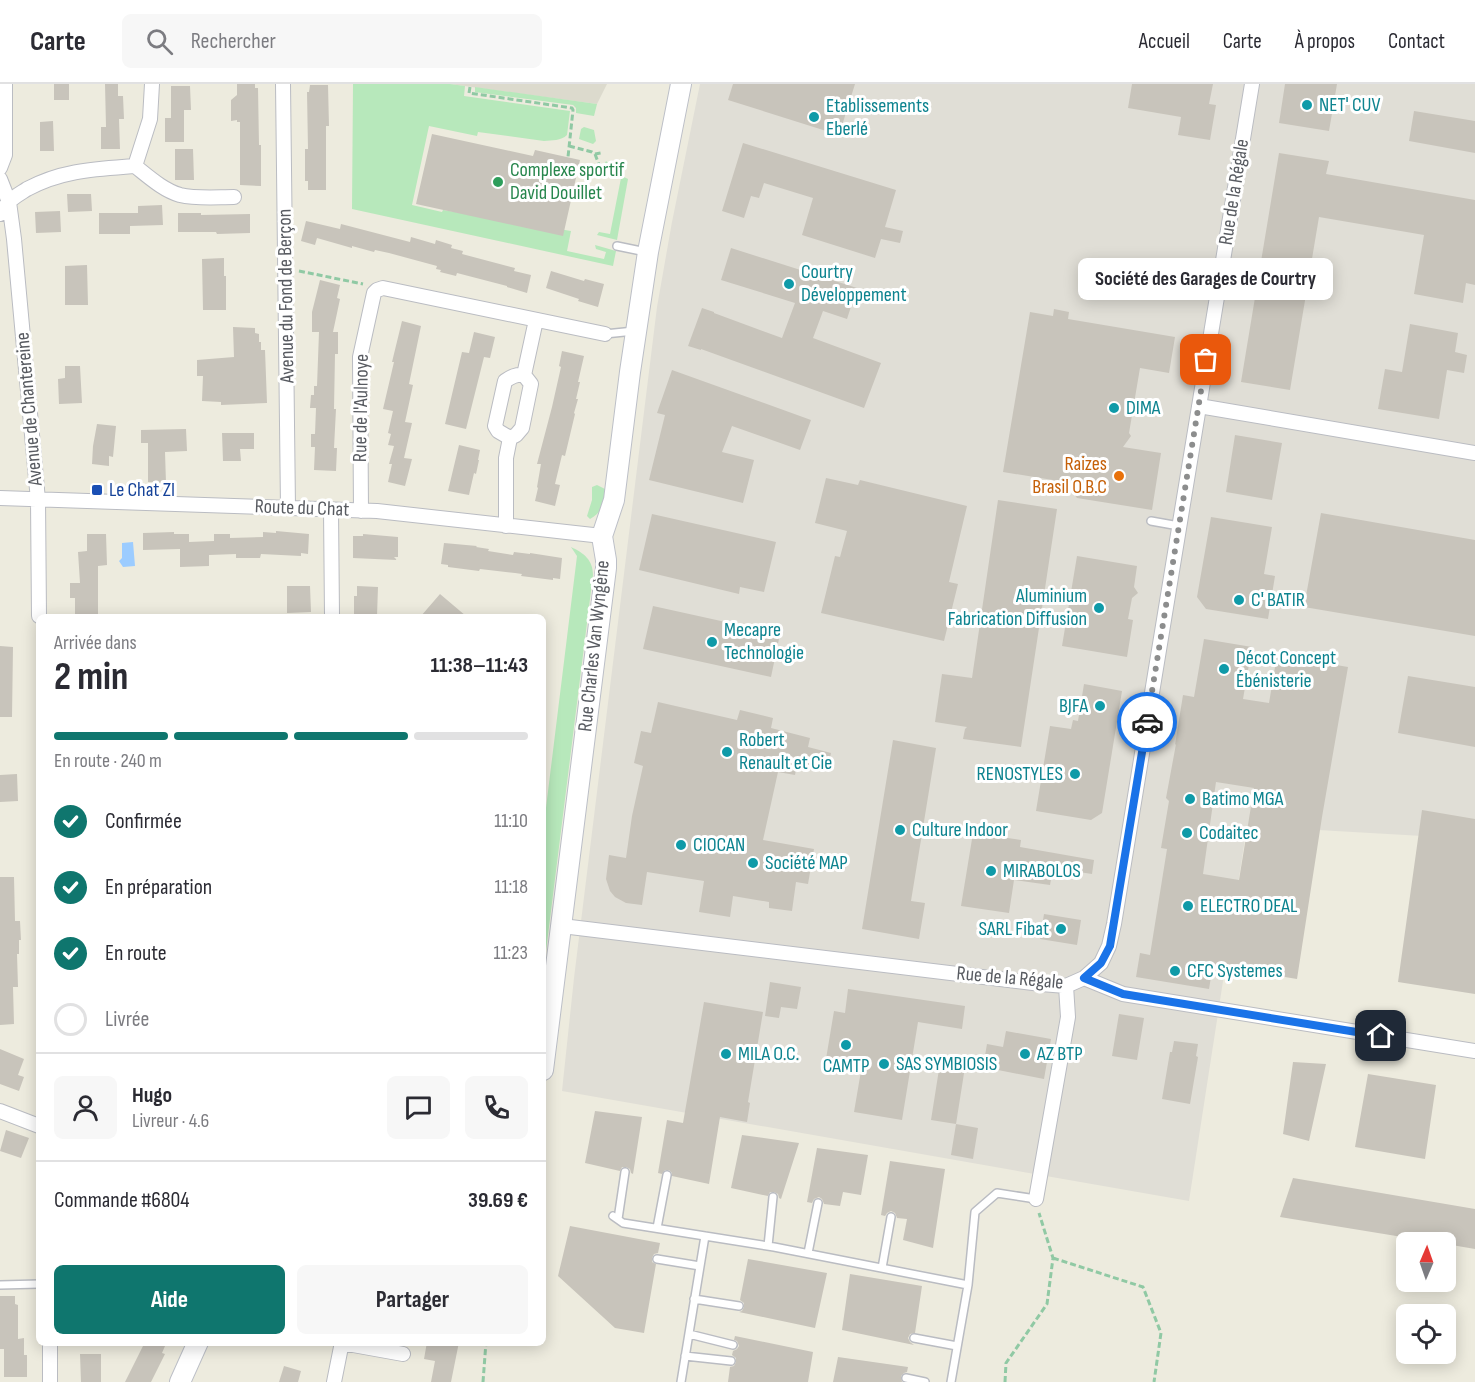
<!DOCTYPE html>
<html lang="fr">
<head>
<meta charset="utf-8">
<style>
  body { margin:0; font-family:"Sofia Sans Condensed",sans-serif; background:#f7f7f7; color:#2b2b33; height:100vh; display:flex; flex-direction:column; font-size:22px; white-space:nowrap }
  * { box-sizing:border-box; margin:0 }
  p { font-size:20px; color:#7c7c81 }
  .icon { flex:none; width:33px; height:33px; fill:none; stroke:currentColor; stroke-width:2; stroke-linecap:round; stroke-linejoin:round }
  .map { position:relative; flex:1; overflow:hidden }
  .drawer { position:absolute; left:36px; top:530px; width:510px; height:732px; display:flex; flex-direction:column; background:#fff; border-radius:9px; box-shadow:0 3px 15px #0003 }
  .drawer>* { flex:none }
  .needle { width:39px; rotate:2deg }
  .controls { position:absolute; left:1396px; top:1148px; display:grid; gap:12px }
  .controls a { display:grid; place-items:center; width:60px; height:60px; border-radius:9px; background:#fff; box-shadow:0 3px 15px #0003; font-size:30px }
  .pin { position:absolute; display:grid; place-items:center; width:51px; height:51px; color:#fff; margin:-26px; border-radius:12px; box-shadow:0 3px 9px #0006 }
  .courier { position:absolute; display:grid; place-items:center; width:60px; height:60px; margin:-30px; border:4px solid #1a73e8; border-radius:50%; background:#fff; color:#222; box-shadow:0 2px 8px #0007 }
  .bubble { position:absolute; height:42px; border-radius:9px; background:#fff; box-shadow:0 3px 15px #0003; font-size:20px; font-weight:700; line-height:42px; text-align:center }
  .head em { font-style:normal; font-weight:700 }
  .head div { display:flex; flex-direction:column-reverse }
  .head { display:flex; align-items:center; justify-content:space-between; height:102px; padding:0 18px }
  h1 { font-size:39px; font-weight:700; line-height:45px }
  .bar { display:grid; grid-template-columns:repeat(4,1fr); gap:9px 6px; align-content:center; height:72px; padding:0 18px }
  .bar i { height:8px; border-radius:4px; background:#e1e1e2 }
  .bar .on { background:#0f766e }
  .bar p { grid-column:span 4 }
  .line { display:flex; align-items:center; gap:15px; padding:0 18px; border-top:2px solid #e1e1e2 }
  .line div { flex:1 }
  .round { display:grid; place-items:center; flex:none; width:63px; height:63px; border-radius:9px; background:#f7f7f7 }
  ol { padding:0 18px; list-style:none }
  li { display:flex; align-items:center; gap:18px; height:66px }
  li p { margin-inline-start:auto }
  li .icon { padding:6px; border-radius:50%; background:#0f766e; color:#fff; stroke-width:4 }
  li:last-child { color:#7c7c81 }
  li i { width:33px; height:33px; border:3px solid #e1e1e2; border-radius:50% }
  .action { display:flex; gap:12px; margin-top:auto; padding:12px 18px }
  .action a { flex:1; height:69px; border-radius:9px; background:#0f766e; color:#fff; font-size:24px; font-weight:700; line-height:69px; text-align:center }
  .action a+a { background:#f7f7f7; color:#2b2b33 }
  header { display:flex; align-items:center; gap:36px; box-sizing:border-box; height:84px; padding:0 30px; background:#fff; border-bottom:2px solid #e1e1e2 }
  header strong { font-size:28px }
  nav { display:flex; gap:33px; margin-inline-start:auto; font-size:21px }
  .search { width:420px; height:54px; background:#f7f7f7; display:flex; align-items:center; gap:15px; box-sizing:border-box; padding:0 21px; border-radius:9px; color:#7c7c81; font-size:22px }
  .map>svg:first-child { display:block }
  .industrial { fill:#e0ded6 }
  .education { fill:#dcdacd }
  .green { fill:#b7e8bb }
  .water { fill:#9cccff }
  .building { fill:#c8c4bb; fill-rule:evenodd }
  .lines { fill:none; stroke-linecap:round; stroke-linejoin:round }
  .lane-casing { stroke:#babcc2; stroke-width:10 }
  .street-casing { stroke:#babcc2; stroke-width:16 }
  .secondary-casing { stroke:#bcbfc7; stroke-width:22 }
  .path { stroke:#90c9a4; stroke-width:3; stroke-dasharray:6 3; stroke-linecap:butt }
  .lane { stroke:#fff; stroke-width:7 }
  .street { stroke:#fff; stroke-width:14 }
  .secondary { stroke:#fff; stroke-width:20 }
  .done { stroke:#8c8d8d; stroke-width:6; stroke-dasharray:0 10.8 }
  .route { stroke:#1a73e8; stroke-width:8 }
  .culture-dot { fill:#0f9aa8; stroke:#fff; stroke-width:2 }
  .leisure-dot { fill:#2e9e5b; stroke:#fff; stroke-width:2 }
  .food-dot { fill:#e8710a; stroke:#fff; stroke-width:2 }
  .transit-dot { fill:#1a4fb4; stroke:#fff; stroke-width:2 }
  .labels { text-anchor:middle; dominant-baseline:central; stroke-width:6; stroke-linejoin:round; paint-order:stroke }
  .culture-label { font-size:20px; fill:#0d838f; stroke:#fff; text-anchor:start }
  .leisure-label { font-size:20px; fill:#27864d; stroke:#fff; text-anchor:start }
  .street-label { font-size:20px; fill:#585b61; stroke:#fff }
  .food-label { font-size:20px; fill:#c56008; stroke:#fff; text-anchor:end }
  .transit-label { font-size:20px; fill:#164399; stroke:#fff; text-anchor:start }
</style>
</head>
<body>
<header>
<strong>Carte</strong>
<div class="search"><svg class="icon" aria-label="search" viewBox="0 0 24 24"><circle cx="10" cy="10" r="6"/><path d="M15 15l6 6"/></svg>Rechercher</div>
<nav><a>Accueil</a><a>Carte</a><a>À propos</a><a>Contact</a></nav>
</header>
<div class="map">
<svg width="1475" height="1298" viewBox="0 0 1475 1298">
  <rect width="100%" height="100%" fill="#edebde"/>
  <path class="industrial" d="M700,0h775v755l-228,-13 -58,375 -627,-110 12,-113 83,-671 15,-85z"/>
  <path class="education" d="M450,0h157l-10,20z"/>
  <path class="green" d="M353,0h97l15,2 -1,10 106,15 -3,24c-6,6 -15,5 -23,6l-66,-9 -1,4 -48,-10 -17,79 30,7 1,-2 128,21 -4,20 37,8 2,-7 -10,-3 -1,-4 21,6 -3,15 -261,-57z
    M475,3l122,17 -3,12 -18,-3v-5l-3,-3 -98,-13z
    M584,43l10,3 2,11 -3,3 -14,-5 2,-10z
    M606,77l14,14 8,4 -11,61 -20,-5 2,-3 11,2 11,-56 -14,-4 -3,-9z
    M597,401l8,4c2,13 -4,24 -15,30l-3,-3 5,-16v-13z
    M571,463c13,6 22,13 22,28l-50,400v-143l34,-276z"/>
  <path class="water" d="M133,458l2,24 -12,1 -4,-6 3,-3v-15z"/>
  <path class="building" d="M54,0h15v16h-15z
    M105,0h13v12h5l1,23h-5l1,30h-19v-22h5z
    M237,0h18v4h3l1,57h2v41l-21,-1v-63h-3v-2l-6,1v-21l6,-5z
    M733,0h122l-16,51 -111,-35z
    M1132,0h81l-4,20 7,1 -6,35 -32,-5 3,-18 -53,-9z
    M1285,0h52l-8,47 -50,-8z
    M310,1h18l1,41h-3v64h-18v-9h-3v-32h3l-1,-57h2z
    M171,2h19l1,24h-7v32h-19v-24h6z
    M1414,27l61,10v32l-66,-12z
    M53,37l1,30h-14v-29z
    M432,50l101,22 2,-6 45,10 -17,76 -147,-32z
    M743,59l153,47 -11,37 18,4 -3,12 -19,-4 -6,19 -73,-23 11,-37 -49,-15 -5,15 -8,-2 -7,22 -22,-7z
    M175,65h18l1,31h-19z
    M1279,69l50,8 -3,13 149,26v85l-9,-2 -3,20 -49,-9 10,-59 -105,-18 -29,173 -49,-8z
    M67,110h24l1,17 -24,1z
    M162,121l1,20 -33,1v8h-31v-21h39v-7z
    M60,127l1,21 -25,1 -1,-21z
    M178,129h23v2l49,-1v19l-33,1 -1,-2h-38z
    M306,137l34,8 1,-5 69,18 1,-5 24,7 1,-4 16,5 -1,3 12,3 -1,3 53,14 -1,3 17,4 -4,18 -20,-6v-1l-50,-13 -1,3 -16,-4 1,-2 -5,-1 1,-3 -48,-13 -14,-3 -1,2 -22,-6v2l-35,-10 -2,7 -14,-4z
    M731,164l126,40 -10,31 -24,-8 -10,27 68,25 -17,45 -163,-59v1l-13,-4 14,-38 12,4v1l68,25 13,-35 -74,-23z
    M224,174v18h2v34h-23l-1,-51z
    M87,181l1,40h-23v-39z
    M551,187l33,10 1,-2 19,5 -6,23 -20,-6 1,-2 -33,-11z
    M320,196l20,5 -3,13 3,1 -7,33h5v22h-3l-1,55h2l-2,39h3l-1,23 -22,-1 1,-23h-4v-13h4l1,-26h-6l1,-13h3v-9h3l2,-54h-7v-20z
    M1054,225l15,3 -1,7 107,18 -6,36 -29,-5 -11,65 2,3 -8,11 38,6 -9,57 -75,-12 -12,-16 -62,-10 27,-160 23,4z
    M402,237l19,5 -12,58 4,1 -8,37 7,1 -8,35 8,1 -7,27 -17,-4 4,-18h-3l5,-18 -6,-1 3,-11 -3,-1 5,-22 -10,-2 11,-47h-2z
    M1410,240l48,9 -3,19 12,3 -3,18 -17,-3 -8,49 -61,-10 7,-40 17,3z
    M233,243l22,1v5l4,1v8h2v8h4l2,53 -46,2v-3l-19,-1 1,-25h-6v-16l37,-3z
    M474,248l21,5 -5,21 -6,-1 -18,72 -21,-5 17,-72 7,1z
    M562,267l22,5 -6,26h2l-4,17h2l-4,14 1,1 -10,42 -3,-1 -7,29 5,1 -5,21 -20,-5 3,-13 -1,-1 4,-23h-4l15,-57 9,-40 -2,-1z
    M65,282h15l2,37 -23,1 -1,-25 7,-1z
    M672,286l139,50 -11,30 -68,-24 -10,26 32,8 -11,43 -94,-23 16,-65 -8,-2z
    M97,340l19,2 -3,31 -4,-1v10l-17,-2 1,-18z
    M186,345l1,22 -22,1 1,31 -18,-1v-39h-7v-13z
    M222,349h32v16h-14l1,12h-18z
    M1235,351l47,8 -10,57 -46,-8z
    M459,361l21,5 -2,10h1l-3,14 -2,-1 -5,22 -21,-4z
    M826,394l32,7 2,-5 107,26 -18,76 9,2 -14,57 -123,-28 14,-57 5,1 7,-26 -32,-8z
    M998,416l59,9 -36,238 -58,-8 2,-10 2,-2 -32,-5 7,-48 30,4z
    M1321,429l154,27v96l-171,-29z
    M652,430l124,28 -12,50 -24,-5 -1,7 -100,-24z
    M1211,433l61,10 -8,47 11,2 -7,43 -62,-10 -9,-12z
    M276,447l33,3 -1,20 -7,-1v3l-40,-2 -1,4h-24v-4l-27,1v11l-29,1v-18l-37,1v-17l31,-1v2h15v8l25,-1v-7h16v4l33,-1v-5l13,1z
    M87,450h19l1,31 -9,1v50h-23v-18h-5v-15h10l-2,-31 9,-1z
    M363,450l35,3v20h-4l3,3 -44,-2v-22h10z
    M444,459l33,3 -1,1 13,2 -1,2 25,4 1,-3 16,2v-1l32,5 -2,21 -7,-1v2l-32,-4 1,-2 -7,-1 -35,-4 -1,2 -31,-4v-2l-7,-1z
    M1077,472l60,10 -3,21 4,6 -6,5 -4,21 5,1 -6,37 -65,-11z
    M287,502h23l1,26 -24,1z
    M357,502l21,1 -1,29h-23v-20h3z
    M440,510l26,22h-45z
    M653,522l127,28 -9,43 -128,-28z
    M1204,555l48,8 -9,52 26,4 8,-48 71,12 -26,150 -25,162 -84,-14 -4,24 -73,-12 4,-24 10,2 17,-106 -6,-1 8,-47 -3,-3 10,-54 -1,1 8,-50 11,2zM1216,698l38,6 -15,92 -36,-6z
    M0,562l13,1 -1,70h-12z
    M1408,592l67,11v60l-77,-14z
    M1084,600l38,7 -20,122 -11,7 -55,-9 14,-85 21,3 2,-9 5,1z
    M658,618l79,18 3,-10 33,8 -2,10 39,10 -2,9 23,6 -3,16 -24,-5 -2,7 -6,-1 -1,5 -17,-3 -15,68 51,9 -6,35 -12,-2 -4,29 -23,-3v-6l-36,-6 -3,21 -31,-5 5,-31 -57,-9 -5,33 -16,-2 -11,-6 -5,-6 -4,-12 3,-24 17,3 6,-42 11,-50 -9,-3 7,-32 10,2z
    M893,656l43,8 -25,153 14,2 -6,36 -57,-10z
    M17,690l1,27 -18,1v-27z
    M1422,726l53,9v175l-77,-12z
    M973,749l48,7 -1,7 74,13 -2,14 -39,-6 -3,17 -36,-5 -5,33 -48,-7z
    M0,793h14l1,44h5l1,19h-2v14h-2l1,33h-5l1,37 -14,1z
    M1044,830l37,6 -4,25 -37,-6z
    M770,898l31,5 -4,22 -16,-2 -2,11 -14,-2z
    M848,905l117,17 -3,23 -44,-7 -16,98 -48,-8 8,-47 -36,-6 8,-48 11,2z
    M704,918l59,10 -15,90 2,1 -3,19 -27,-5 -11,67 -37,-8v-3l-3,-3h-4l-3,4 -4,-1 9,-53 16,3z
    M1119,930l25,4 -7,42 -25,-4z
    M1006,947l45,8 -7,40 -61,-12 4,-23 16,3z
    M1174,957l24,3 -2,12 2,1 -8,47 -28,-5 8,-47h2z
    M0,965l24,10 -6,16 6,2 -5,14 -19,-7z
    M1293,978l33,2 -17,77 -26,-7z
    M940,979l25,4 -9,57 -25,-4z
    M1368,990l68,11 -11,74 -70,-12z
    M595,1027l47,6 -9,57 -2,-1 -1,-4 -4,-2h-4l-2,4 -35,-8z
    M956,1040l22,4 -5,31 -22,-4z
    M6,1046l23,8 -8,20 -21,-7z
    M742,1051l57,8 -18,56 -2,-1 -1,-4 -4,-2h-4l-2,4 -37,-8z
    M817,1064l51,7 -7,40 -18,-3 -3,14 -16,-2 -2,-5 -3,-2 -5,2 -2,4 -5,-1z
    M890,1077l55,8 -12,79 -30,-8 4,-21 -10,-1 -2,-5 -4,-2 -4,2 -2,3 -4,-1z
    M1293,1094l182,31v40l-29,-5v-2h-13l-153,-25z
    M570,1142l90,17 -2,10 -4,1 -2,4v4l4,2 -12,69 -29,-5 -57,-52z
    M748,1175l79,14 -12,55 -76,-16 3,-1 2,-4v-4l-4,-3z
    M850,1190l72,12 -7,47 -5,1 -2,4 2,4 4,3 -72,-15z
    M0,1212h15v8l3,1v34l6,-1v17h3v22h-23v-28h-4z
    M735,1252l78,16 -5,30h-80l2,-15 4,-1 2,-4v-4l-4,-3 1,-4 4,-2 2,-3 -2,-5 -3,-1z
    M145,1258h13l7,4 -3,7 3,1 -14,28h-26z
    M427,1258h32l-8,40h-20l4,-21 -11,-2z
    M80,1270h21v28h-20z
    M838,1273l70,10 -1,5 -3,1 -3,3 1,6h-69z
    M284,1282l17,5 -3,11h-19z"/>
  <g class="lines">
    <defs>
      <path id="lane" d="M617,162l29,6
        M605,250l29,-3
        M1151,437l28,5
        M613,1132l10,7 151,24 194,38 7,-73 22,-19 39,6
        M618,1135l7,-47
        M657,1144l10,-53
        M768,1162l5,-49
        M808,1169l10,-50
        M657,1175l43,7
        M882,1184l9,-51
        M0,1201l39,-1
        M694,1215l45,7
        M689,1250l44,11
        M914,1254l43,8
        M685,1272l46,5
        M906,1294l19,4
        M681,1298l24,-146
        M951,1298l17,-97"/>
      <path id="street" d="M283,0l5,424
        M135,82c14,11 28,24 45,29 17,4 37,2 54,2
        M0,84l5,-13v-71
        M0,95l9,23 5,37 24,261 1,116
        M0,130c3,-4 5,-8 8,-11 5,-6 13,-10 19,-14 35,-19 69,-20 108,-23l15,-47 2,-35
        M524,291c-8,-1 -13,2 -19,6l-10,45 3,5 12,7 6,-3 6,-7 9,-44 -7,-9 12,-55
        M1199,322l276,47
        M0,414l377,13 225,25
        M331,426l1,106
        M361,427l-1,-154 14,-64 3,-3 6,-2 222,46
        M506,442v-68l4,-20
        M562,842l479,58 25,2 18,-8 17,-15 8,-17 5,-22 138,-840
        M1084,894l39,16 352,57
        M0,1027l39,15
        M1036,1115l32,-182 -2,-31
        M50,1258v40
        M342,1259l61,11
        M334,1298l8,-40"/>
      <path id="secondary" d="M543,986l63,-502v-8l-4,-24 12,-36 16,-128 18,-120 33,-168
        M180,1298l18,-40"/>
    </defs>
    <use href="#lane" class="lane-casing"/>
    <use href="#street" class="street-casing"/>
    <use href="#secondary" class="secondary-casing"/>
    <path class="path" d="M470,3l-1,6 103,15 1,2 -5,47
      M569,62l23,6 3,2 6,-1
      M595,70l6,16 1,5
      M299,187l64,13
      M1053,1174l90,29 18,46 -7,49
      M483,1298l3,-40
      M1005,1298l1,-19 41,-59 6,-46 -14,-45"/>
    <use href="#lane" class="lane"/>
    <use href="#street" class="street"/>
    <use href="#secondary" class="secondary"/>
  </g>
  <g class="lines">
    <path class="done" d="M1147,638l59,-362"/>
    <path class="route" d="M1147,638l-37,224 -9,17 -17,15 39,16 258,42"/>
  </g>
  <g class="culture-dot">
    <circle cx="1307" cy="21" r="6"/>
    <circle cx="814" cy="33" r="6"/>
    <circle cx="789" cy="200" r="6"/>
    <circle cx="1114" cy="324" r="6"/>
    <circle cx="1239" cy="516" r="6"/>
    <circle cx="1099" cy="524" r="6"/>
    <circle cx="712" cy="558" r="6"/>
    <circle cx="1224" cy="585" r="6"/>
    <circle cx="1100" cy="622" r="6"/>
    <circle cx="727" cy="668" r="6"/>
    <circle cx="1075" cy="690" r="6"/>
    <circle cx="1190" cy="715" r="6"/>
    <circle cx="900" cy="746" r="6"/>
    <circle cx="1187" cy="749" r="6"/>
    <circle cx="681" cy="761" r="6"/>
    <circle cx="753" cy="779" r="6"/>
    <circle cx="991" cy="787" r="6"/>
    <circle cx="1188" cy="822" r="6"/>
    <circle cx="1061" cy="845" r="6"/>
    <circle cx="1175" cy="887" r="6"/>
    <circle cx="846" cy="961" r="6"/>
    <circle cx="726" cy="970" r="6"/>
    <circle cx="1025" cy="970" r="6"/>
    <circle cx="884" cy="980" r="6"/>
  </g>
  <circle class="leisure-dot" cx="498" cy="98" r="6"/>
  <circle class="food-dot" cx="1119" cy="392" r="6"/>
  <rect class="transit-dot" x="91" y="400" width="12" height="12" rx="3"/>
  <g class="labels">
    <g class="culture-label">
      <text x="1319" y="21">NET' CUV</text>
      <text x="826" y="22">Etablissements<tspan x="826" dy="23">Eberlé</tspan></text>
      <text x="801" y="188">Courtry<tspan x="801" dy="23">Développement</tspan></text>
      <text x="1126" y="324">DIMA</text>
      <text x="1087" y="512" text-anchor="end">Aluminium<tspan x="1087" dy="23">Fabrication Diffusion</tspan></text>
      <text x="1251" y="516">C' BATIR</text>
      <text x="724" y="546">Mecapre<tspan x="724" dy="23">Technologie</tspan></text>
      <text x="1236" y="574">Décot Concept<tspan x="1236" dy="23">Ébénisterie</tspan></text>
      <text x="1088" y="622" text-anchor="end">BJFA</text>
      <text x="739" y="656">Robert<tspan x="739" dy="23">Renault et Cie</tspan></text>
      <text x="1063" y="690" text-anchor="end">RENOSTYLES</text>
      <text x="1202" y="715">Batimo MGA</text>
      <text x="912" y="746">Culture Indoor</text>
      <text x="1199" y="749">Codaitec</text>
      <text x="693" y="761">CIOCAN</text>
      <text x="765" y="779">Société MAP</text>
      <text x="1003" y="787">MIRABOLOS</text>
      <text x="1200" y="822">ELECTRO DEAL</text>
      <text x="1049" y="845" text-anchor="end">SARL Fibat</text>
      <text x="1187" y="887">CFC Systemes</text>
      <text x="738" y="970">MILA O.C.</text>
      <text x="1037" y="970">AZ BTP</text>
      <text x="896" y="980">SAS SYMBIOSIS</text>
      <text x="846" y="982" text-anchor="middle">CAMTP</text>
    </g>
    <g class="leisure-label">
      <text x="510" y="86">Complexe sportif<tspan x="510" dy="23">David Douillet</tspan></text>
    </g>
    <g class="street-label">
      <text transform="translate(1234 108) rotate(-81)">Rue de la Régale</text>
      <text transform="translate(286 212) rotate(-91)">Avenue du Fond de Berçon</text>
      <text transform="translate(361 324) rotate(-89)">Rue de l'Aulnoye</text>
      <text transform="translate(29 325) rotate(-95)">Avenue de Chantereine</text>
      <text transform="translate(302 424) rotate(2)">Route du Chat</text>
      <text transform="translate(594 562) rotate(-84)">Rue Charles Van Wyngène</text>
      <text transform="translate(1010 894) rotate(5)">Rue de la Régale</text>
    </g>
    <g class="food-label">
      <text x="1107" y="380">Raizes<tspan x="1107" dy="23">Brasil O.B.C</tspan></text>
    </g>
    <g class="transit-label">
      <text x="109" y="406">Le Chat ZI</text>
    </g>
  </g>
</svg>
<div class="controls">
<a><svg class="needle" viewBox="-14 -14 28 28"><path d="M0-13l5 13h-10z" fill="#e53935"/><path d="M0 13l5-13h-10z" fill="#7c7c81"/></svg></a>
<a><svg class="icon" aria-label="locate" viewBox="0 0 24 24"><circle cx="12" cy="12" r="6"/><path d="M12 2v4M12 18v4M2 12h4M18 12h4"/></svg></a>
</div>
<div class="pin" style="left:1206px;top:276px;background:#ea580c"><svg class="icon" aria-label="bag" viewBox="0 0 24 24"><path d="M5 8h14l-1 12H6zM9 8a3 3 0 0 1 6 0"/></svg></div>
<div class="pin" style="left:1381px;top:952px;background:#1f2937"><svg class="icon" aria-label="home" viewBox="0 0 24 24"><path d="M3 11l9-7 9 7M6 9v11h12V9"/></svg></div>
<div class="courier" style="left:1147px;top:638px"><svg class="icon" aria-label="car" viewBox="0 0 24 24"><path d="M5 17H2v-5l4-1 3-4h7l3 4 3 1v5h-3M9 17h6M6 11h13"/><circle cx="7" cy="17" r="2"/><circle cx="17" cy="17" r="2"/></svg></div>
<div class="bubble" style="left:1078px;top:174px;width:255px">Société des Garages de Courtry</div>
<section class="drawer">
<div class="head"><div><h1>2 min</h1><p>Arrivée dans</p></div><em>11:38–11:43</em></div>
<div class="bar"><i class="on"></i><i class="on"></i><i class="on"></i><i></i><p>En route · 240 m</p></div>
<ol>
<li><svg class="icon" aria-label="check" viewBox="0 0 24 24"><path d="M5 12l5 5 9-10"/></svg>Confirmée<p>11:10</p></li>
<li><svg class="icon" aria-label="check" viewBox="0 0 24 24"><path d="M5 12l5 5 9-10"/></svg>En préparation<p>11:18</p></li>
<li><svg class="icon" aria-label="check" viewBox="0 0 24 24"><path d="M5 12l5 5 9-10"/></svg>En route<p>11:23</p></li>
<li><i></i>Livrée</li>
</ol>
<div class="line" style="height:108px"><a class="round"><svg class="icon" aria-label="person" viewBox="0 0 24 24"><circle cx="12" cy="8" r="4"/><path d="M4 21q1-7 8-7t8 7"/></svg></a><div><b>Hugo</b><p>Livreur · 4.6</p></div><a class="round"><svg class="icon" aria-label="chat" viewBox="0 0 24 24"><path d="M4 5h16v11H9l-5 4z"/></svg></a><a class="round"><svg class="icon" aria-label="phone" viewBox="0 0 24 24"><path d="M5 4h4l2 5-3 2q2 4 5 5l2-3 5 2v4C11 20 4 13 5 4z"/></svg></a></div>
<div class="line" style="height:78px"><div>Commande #6804</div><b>39.69 €</b></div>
<div class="action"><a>Aide</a><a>Partager</a></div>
</section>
</div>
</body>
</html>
